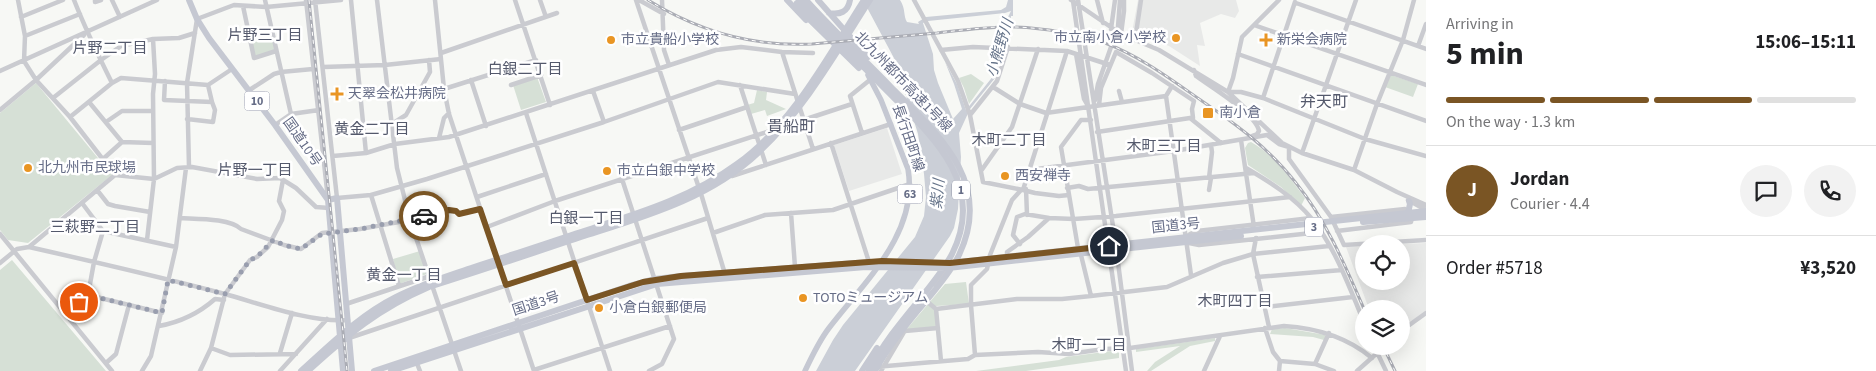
<!DOCTYPE html>
<html lang="en">
<head>
<meta charset="utf-8">
<style>
  body { margin:0; font-family:"Source Sans 3","Noto Sans JP",sans-serif; background:#f2f2f2; color:#202124; height:100vh; display:flex; flex-direction:column; font-size:19px; white-space:nowrap }
  * { box-sizing:border-box; margin:0 }
  p { font-size:16px; color:#757577 }
  .icon { flex:none; width:28px; height:28px; fill:none; stroke:currentColor; stroke-width:2; stroke-linecap:round; stroke-linejoin:round }
  .map { position:relative; flex:1; overflow:hidden }
  .sheet { display:flex; flex-direction:column; background:#fff; width:450px }
  .sheet>* { flex:none }
  .tools { position:absolute; left:1355px; top:235px; display:grid; gap:10px }
  .tools a { display:grid; place-items:center; width:55px; height:55px; border-radius:50%; background:#fff; box-shadow:0 5px 20px #0002; font-size:25px }
  .pin { position:absolute; display:grid; place-items:center; width:42px; height:42px; color:#fff; margin:-21px; border:2px solid #fff; border-radius:50%; box-shadow:0 1px 5px #0007 }
  .courier { position:absolute; display:grid; place-items:center; width:50px; height:50px; margin:-25px; border:4px solid #7a5524; border-radius:50%; background:#fff; color:#222; box-shadow:0 1px 6px #0007 }
  .overview em { font-style:normal; font-weight:700 }
  .overview div { display:flex; flex-direction:column-reverse }
  .overview { display:flex; align-items:center; justify-content:space-between; height:85px; padding:0 20px }
  h1 { font-size:32px; font-weight:700; line-height:38px }
  .bar { display:grid; grid-template-columns:repeat(4,1fr); gap:8px 5px; align-content:center; height:60px; padding:0 20px }
  .bar i { height:6px; border-radius:4px; background:#e0e0e0 }
  .bar .selected { background:#7a5524 }
  .bar p { grid-column:span 4 }
  .line { display:flex; align-items:center; gap:12px; padding:0 20px; border-top:1px solid #e0e0e0 }
  .line div { flex:1 }
  .round { display:grid; place-items:center; flex:none; width:52px; height:52px; border-radius:26px; background:#f2f2f2 }
  main { display:flex; flex:1; min-height:0 }
  .map>svg:first-child { display:block }
  .built { fill:#e8e9e8 }
  .green { fill:#d6e0d6 }
  .water { fill:#cbcfd7; fill-rule:evenodd }
  .lines { fill:none; stroke-linecap:round; stroke-linejoin:round }
  .minor { stroke:#cacbd0; stroke-width:4.5 }
  .major { stroke:#c5c8d2; stroke-width:5.5 }
  .highway { stroke:#c5c8d2; stroke-width:6 }
  .rail-casing { stroke:#abadb5; stroke-width:3 }
  .rail { stroke:#fff; stroke-width:1; stroke-dasharray:4; stroke-linecap:butt }
  .done { stroke:#999eae; stroke-width:5; stroke-dasharray:0 9 }
  .route { stroke:#7a5524; stroke-width:6 }
  .poi-dot { fill:#e99523; stroke:#fff; stroke-width:2 }
  .labels { text-anchor:middle; dominant-baseline:central; stroke-width:5; stroke-linejoin:round; paint-order:stroke }
  .shield { fill:#fff; stroke:#9499ab; stroke-width:1 }
  .shield-label { font-size:12px; font-weight:bold; fill:#666d87 }
  .poi-label { font-size:14px; fill:#666d87; stroke:#fff; text-anchor:start }
  .street-label { font-size:14px; fill:#666d87; stroke:#fff }
  .neighbourhood-label { font-size:15px; fill:#54596c; stroke:#fff }
  .water-label { font-size:15px; font-style:italic; fill:#66748a; stroke:#fff }
  .quarter-label { font-size:16px; fill:#54596c; stroke:#fff }
</style>
</head>
<body>
<main>
<div class="map">
<svg width="1426" height="371" viewBox="0 0 1426 371">
  <rect width="100%" height="100%" fill="#f7f8f5"/>
  <path class="built" d="M1138,0h98l3,11 -4,7 -14,-4 -21,9 5,23 -8,-1 3,21 -31,-20 -37,-14z
    M887,128l15,46 -53,17 -15,-46z
    M1426,243v69l-25,19v-22h-32l-23,-62 18,-1v35h37v-37z"/>
  <path class="green" d="M270,29l5,21 -20,7 -6,-27z
    M971,74l13,9 -15,21 -5,-16 -5,-10z
    M1391,75l27,9 -5,13 -28,-10 4,-11z
    M537,77l9,25 -25,8 -8,-25z
    M36,83l76,92 -84,68 -20,-3 -8,-10v-117z
    M757,90l10,2 -1,8 20,9 -19,7 -2,-6 -14,4 -4,-9 7,-2z
    M1251,142c23,13 38,35 54,56l-4,8 -20,-19 -33,-22 -3,-17 3,-5z
    M420,251l7,23 -28,10 -6,-25z
    M12,260l94,111h-106v-101z
    M966,282l3,22 -33,2 -1,2 1,19 -30,3 39,-46z
    M1285,328l41,7 -2,5 -11,-3 -43,-3 2,-5z
    M1215,338v3l-25,5 -39,25h-4l8,-9 25,-16 -44,6v-3z
    M1119,350v8l-93,13h-50l83,-11 7,-3z"/>
  <path class="water" d="M863,0h37c6,9 3,16 7,22l12,2 -1,-2 8,-5 75,-7 5,-3 2,-7h5v16h-2l-1,15 -15,47 -25,31 -11,24 2,24 -3,52 -4,19 -4,8 -95,135h-39l17,-31 10,-15 72,-88 9,-21 2,-19 -2,-23 -6,-40 -23,-74zM1011,11l-4,8 -2,17 -11,39 -28,35 -9,-26 -12,-22 9,22 8,25 -9,10 -15,-36 -4,-13 -1,-16 -10,-31 5,-2 77,-8z"/>
  <g class="lines">
    <path class="minor" d="M18,0l7,36 -1,25 12,19 34,37 45,58
      M74,0c11,28 24,55 38,83
      M95,0v2l6,-2
      M112,0l8,17
      M265,0l26,114
      M306,0l22,199
      M315,0l22,198 34,-3 56,-16 177,-57 114,-40 77,12
      M351,0l15,153
      M377,0l20,168 13,52 51,151
      M435,0l9,89 5,25 85,257
      M515,0l35,105
      M540,0l6,17
      M636,0l66,197 23,77
      M639,0l25,14
      M662,0l2,50 5,15
      M914,0l44,81 12,34 13,67 40,8 44,-139
      M1071,0l50,34 38,16 69,42 54,51 20,10 52,17 43,22 29,13
      M1078,0l37,239 17,132
      M1097,0l6,23
      M1279,0l-37,37 -9,41 -5,14h13l22,6 102,41 61,17
      M1073,1l53,370
      M1296,3l130,46
      M243,6l11,52 22,-7
      M21,17l42,-17
      M1254,25l172,60
      M1111,29l4,-29
      M1121,34l3,-23v-11
      M25,36l55,-22
      M153,39l26,-1 16,-5
      M1135,40l6,-40
      M1418,46l8,-22
      M941,50l32,-3 94,4 43,14
      M782,52l31,97
      M441,53l116,-40
      M1076,54l8,45 4,7
      M1238,54l188,67
      M323,67l62,-2 56,-6
      M1194,70l2,6c14,10 60,38 63,55l-2,3 -5,2
      M0,71l157,-71
      M471,80l15,46
      M165,81l-1,19 48,2 -4,-17
      M511,85l30,-10
      M740,85l26,80
      M1172,86l-6,10 25,179
      M993,87l27,17 26,9 120,-17
      M444,89l92,-29
      M248,91l26,-17 7,-2 32,-3
      M593,91l11,31
      M1119,91l3,11
      M53,98l48,-38 20,-14 32,-7 2,35 -2,20 1,85 -7,61
      M1263,98l32,-96
      M1095,100l3,-16 20,-57 2,-27
      M89,102l33,40
      M1099,105l2,-17 15,-36 36,21 42,28 -2,8 1,9h-3
      M0,110l36,-30 48,-45
      M526,113l84,258
      M970,115l27,-34 11,-34
      M70,117l42,-34 9,-5 87,7 24,-16
      M187,119l26,3 2,-12 -3,-8
      M106,122l16,-11h31
      M392,124l14,-9 24,-43 -1,-12
      M275,125l16,-11 28,-4
      M785,126l67,-22
      M679,130l68,-23
      M1097,132l93,-14 31,25
      M862,133l-12,-37 21,-17
      M439,138l5,-20 5,-5
      M1241,140l13,87
      M831,143l38,119
      M1302,153l54,-153
      M333,156l33,-3 29,-9 54,-7 267,-87 25,-3 41,5 31,1
      M103,159l19,-17 31,1
      M189,167l-2,-84 10,-64 37,-14 32,2 75,-7
      M1246,168c24,14 48,29 66,51 24,30 37,68 52,103
      M1029,170l145,-19 93,-16 12,9 10,3v12l42,58 13,28 82,-5
      M1354,170l23,-66 26,-64 11,-40
      M981,171l31,-44 26,-78
      M732,176l159,-52
      M1209,178l3,-26 -1,-7
      M622,179l52,160 -12,25 -13,7
      M1067,188l12,-2 9,3 166,-16
      M1026,189l1,26
      M97,190l11,14 7,2 35,6
      M1023,190l12,3 24,3 10,-1
      M1209,190l2,-12
      M371,195l28,91
      M477,197l69,-23
      M1408,200l18,10
      M82,203l21,28 73,16
      M791,213l4,54
      M1331,217l74,-8 3,4
      M180,218c16,1 50,0 61,11l43,16 17,4 21,-16 38,-4 50,-9 39,-9h8l2,3 22,-5
      M487,227l68,-26 218,-71
      M1337,231l74,-9 1,-4
      M713,233l52,-18 68,-5 77,-26
      M0,234l112,137
      M1187,237l3,-3 7,-3 114,-13
      M1256,238l-3,16 16,73
      M1189,243l10,2 122,-13
      M1020,244l-7,-9 4,-18 8,-3 24,4
      M29,247l86,-72 39,4 23,-11 15,-1 65,12 23,-1 16,10 20,19 13,1
      M1078,248l-17,-101 20,-27h10
      M1081,255l10,41
      M1007,257v-5l21,-15 21,-19 25,1 42,-3 174,-19
      M0,263l17,-14 12,-2c66,15 132,30 196,47 36,10 86,29 123,26
      M1257,277l85,-7
      M935,285l13,-17
      M88,295l74,18
      M924,299l12,10
      M346,304l84,-28
      M1266,307l87,-10
      M64,313l24,-18 6,-33 9,-31
      M159,326c22,-4 39,-12 56,-27l9,1
      M1265,328l8,24 7,9 -1,10
      M903,329l2,2 33,-3
      M1401,331l25,-18
      M349,338l359,-120
      M1374,346l12,25
      M211,348l19,7 66,-1
      M280,353l12,-40
      M975,355l-4,-50v-20l16,-16 3,-14 22,-55 9,-10
      M416,361l4,10
      M941,361l-5,-52 81,-10h45l29,-3 76,-9 56,-24 30,-9 76,-8
      M1280,361l35,3 19,7
      M106,363l10,-9 13,-49
      M1315,364l14,-31
      M875,367l93,-8 7,-4 63,-3 31,2 35,-5 26,-1 154,-22c31,2 63,11 88,32
      M534,370l136,-44
      M142,371l9,-15 25,-109 10,-79
      M200,371l11,-23 14,-54 25,-34 7,-3 11,-10 14,-27 2,-9 -5,-10 4,-21
      M280,371l47,-52
      M881,371l23,-39
      M1204,371l16,-35
      M1357,371l28,-25"/>
    <path class="major" d="M805,371c7,-15 14,-30 24,-43 35,-46 90,-95 79,-159l-27,-69 -13,-25"/>
    <path class="highway" d="M189,0l8,19 12,19 66,87 53,75 15,171
      M787,0l19,20
      M799,0c27,30 56,58 84,87 46,46 105,95 69,167 -9,17 -21,31 -33,46 -19,23 -37,45 -50,71
      M806,0c27,30 57,58 85,87 47,47 103,95 68,168 -8,17 -21,31 -33,46 -19,22 -37,44 -51,70
      M818,0l50,57
      M797,3l11,15 51,50
      M829,13c11,2 19,-1 21,-13
      M328,200l9,-2 15,173
      M1408,213l2,-9 -1,-3
      M1363,222l63,-5
      M301,371c30,-27 59,-56 95,-74 25,-13 52,-21 78,-30 41,-13 82,-27 122,-40 50,-16 99,-32 141,-63 56,-40 91,-108 127,-164
      M308,371c41,-37 70,-62 121,-84 51,-16 101,-33 152,-50 62,-20 128,-38 177,-84 46,-43 78,-100 112,-153
      M374,371l255,-85 26,-7 26,-3 188,-14 81,1 476,-52
      M391,371l266,-87 209,-17 82,1 293,-32
      M862,371l15,-23"/>
    <defs>
      <path id="rail" d="M309,0l38,371
        M648,0c50,31 105,47 164,44 42,-4 83,-7 125,-11 26,-3 53,-7 79,-6 27,1 64,7 89,16 35,13 67,37 97,58 35,24 68,48 94,82 30,37 49,82 68,126
        M1383,346l12,25"/>
    </defs>
    <use href="#rail" class="rail-casing"/>
    <use href="#rail" class="rail"/>
  </g>
  <g class="lines">
    <path class="done" d="M79,302l9,-7 74,18 6,-33 57,14 25,-34 7,-3 16,-17 11,5 17,4 21,-15 38,-5 64,-13"/>
    <path class="route" d="M424,216l25,-6 7,1 3,3 21,-5 26,76 68,-22 13,37 56,-18 38,-6 201,-15 68,2 159,-17"/>
  </g>
  <g class="poi-dot">
    <circle cx="1176" cy="38" r="5"/>
    <circle cx="611" cy="40" r="5"/>
    <path d="M1263.5 32.5h5v5h5v5h-5v5h-5v-5h-5v-5h5z"/>
    <path d="M334.5 86.5h5v5h5v5h-5v5h-5v-5h-5v-5h5z"/>
    <rect x="1202" y="107" width="12" height="12" rx="2.5"/>
    <circle cx="28" cy="168" r="5"/>
    <circle cx="607" cy="171" r="5"/>
    <circle cx="1005" cy="176" r="5"/>
    <circle cx="803" cy="298" r="5"/>
    <circle cx="599" cy="308" r="5"/>
  </g>
  <g class="labels">
    <g class="shield">
      <rect x="244.5" y="91.5" width="25" height="19" rx="4"/>
      <rect x="952" y="180.5" width="18" height="19" rx="4"/>
      <rect x="897.5" y="184.5" width="25" height="19" rx="4"/>
      <rect x="1305" y="217.5" width="18" height="19" rx="4"/>
    </g>
    <g class="shield-label">
      <text x="257" y="101">10</text>
      <text x="961" y="190">1</text>
      <text x="910" y="194">63</text>
      <text x="1314" y="227">3</text>
    </g>
    <g class="poi-label">
      <text x="1166" y="38" text-anchor="end">市立南小倉小学校</text>
      <text x="621" y="40">市立貴船小学校</text>
      <text x="1277" y="40">新栄会病院</text>
      <text x="348" y="94">天翠会松井病院</text>
      <text x="1219" y="113">南小倉</text>
      <text x="38" y="168">北九州市民球場</text>
      <text x="617" y="171">市立白銀中学校</text>
      <text x="1015" y="176">西安禅寺</text>
      <text x="813" y="298">TOTOミュージアム</text>
      <text x="609" y="308">小倉白銀郵便局</text>
    </g>
    <g class="street-label">
      <text transform="translate(903 82) rotate(46)">北九州都市高速1号線</text>
      <text transform="translate(908 138) rotate(71)">長行田町線</text>
      <text transform="translate(302 142) rotate(55)">国道10号</text>
      <text transform="translate(1176 226) rotate(-6)">国道3号</text>
      <text transform="translate(536 304) rotate(-18)">国道3号</text>
    </g>
    <g class="neighbourhood-label">
      <text x="265" y="35">片野三丁目</text>
      <text x="110" y="48">片野二丁目</text>
      <text x="525" y="69">白銀二丁目</text>
      <text x="372" y="129">黄金二丁目</text>
      <text x="1009" y="140">木町二丁目</text>
      <text x="1164" y="146">木町三丁目</text>
      <text x="255" y="170">片野一丁目</text>
      <text x="586" y="218">白銀一丁目</text>
      <text x="95" y="227">三萩野二丁目</text>
      <text x="404" y="275">黄金一丁目</text>
      <text x="1235" y="301">木町四丁目</text>
      <text x="1089" y="345">木町一丁目</text>
    </g>
    <g class="water-label">
      <text transform="translate(1000 48) rotate(-73)">小熊野川</text>
      <text transform="translate(938 194) rotate(-84)">紫川</text>
    </g>
    <g class="quarter-label">
      <text x="1324" y="102">弁天町</text>
      <text x="791" y="127">貴船町</text>
    </g>
  </g>
</svg>
<div class="tools">
<a><svg class="icon" aria-label="locate" viewBox="0 0 24 24"><circle cx="12" cy="12" r="6"/><path d="M12 2v4M12 18v4M2 12h4M18 12h4"/></svg></a>
<a><svg class="icon" aria-label="layers" viewBox="0 0 24 24"><path d="M12 4l9 5-9 5-9-5zM3 14l9 5 9-5"/></svg></a>
</div>
<div class="pin" style="left:79px;top:302px;background:#ea580c"><svg class="icon" aria-label="bag" viewBox="0 0 24 24"><path d="M5 8h14l-1 12H6zM9 8a3 3 0 0 1 6 0"/></svg></div>
<div class="pin" style="left:1109px;top:246px;background:#1f2937"><svg class="icon" aria-label="home" viewBox="0 0 24 24"><path d="M3 11l9-7 9 7M6 9v11h12V9"/></svg></div>
<div class="courier" style="left:424px;top:216px"><svg class="icon" aria-label="car" viewBox="0 0 24 24"><path d="M5 17H2v-5l4-1 3-4h7l3 4 3 1v5h-3M9 17h6M6 11h13"/><circle cx="7" cy="17" r="2"/><circle cx="17" cy="17" r="2"/></svg></div>
</div>
<section class="sheet">
<div class="overview"><div><h1>5 min</h1><p>Arriving in</p></div><em>15:06–15:11</em></div>
<div class="bar"><i class="selected"></i><i class="selected"></i><i class="selected"></i><i></i><p>On the way · 1.3 km</p></div>
<div class="line" style="height:90px"><b class="round" style="background:#7a5524;color:#fff">J</b><div><b>Jordan</b><p>Courier · 4.4</p></div><a class="round"><svg class="icon" aria-label="chat" viewBox="0 0 24 24"><path d="M4 5h16v11H9l-5 4z"/></svg></a><a class="round"><svg class="icon" aria-label="phone" viewBox="0 0 24 24"><path d="M5 4h4l2 5-3 2q2 4 5 5l2-3 5 2v4C11 20 4 13 5 4z"/></svg></a></div>
<div class="line" style="height:65px"><div>Order #5718</div><b>¥3,520</b></div>
</section>
</main>
</body>
</html>
